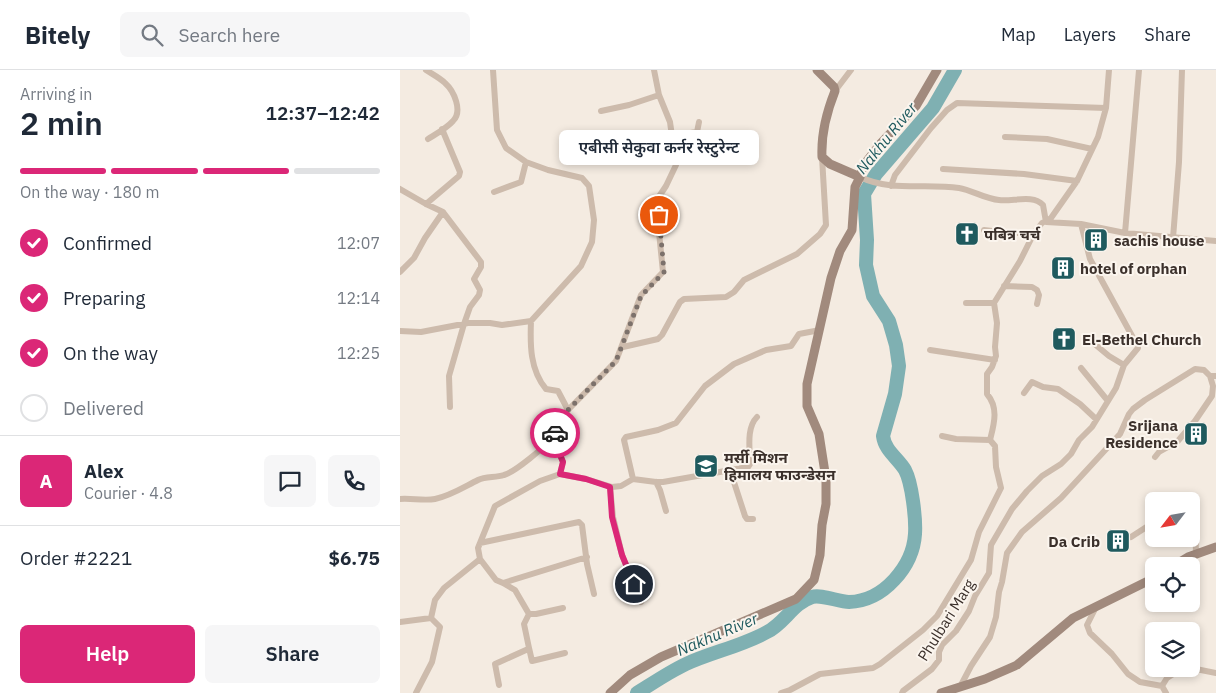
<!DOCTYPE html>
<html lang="en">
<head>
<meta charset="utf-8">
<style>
  body { margin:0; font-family:"IBM Plex Sans","Noto Sans Devanagari",sans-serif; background:#f6f6f7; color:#1f2937; height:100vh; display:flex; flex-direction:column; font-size:19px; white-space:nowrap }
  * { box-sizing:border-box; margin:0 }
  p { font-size:16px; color:#747a83 }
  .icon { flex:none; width:28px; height:28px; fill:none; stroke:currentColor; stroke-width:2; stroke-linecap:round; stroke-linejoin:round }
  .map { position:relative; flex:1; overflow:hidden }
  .drawer { display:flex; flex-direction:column; background:#fff; width:400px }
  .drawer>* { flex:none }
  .needle { width:32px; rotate:239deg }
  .fabs { position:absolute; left:745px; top:422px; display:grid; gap:10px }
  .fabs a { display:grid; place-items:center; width:55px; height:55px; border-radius:8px; background:#fff; box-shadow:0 2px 8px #0003; font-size:25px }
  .pin { position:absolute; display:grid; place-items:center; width:42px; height:42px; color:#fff; margin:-21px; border:2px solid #fff; border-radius:50%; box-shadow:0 1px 5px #0007 }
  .courier { position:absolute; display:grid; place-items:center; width:50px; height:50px; margin:-25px; border:4px solid #db2777; border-radius:50%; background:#fff; color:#222; box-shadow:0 1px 6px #0007 }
  .bubble { position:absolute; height:35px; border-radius:8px; background:#fff; box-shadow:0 2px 8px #0003; font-size:16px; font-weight:600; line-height:35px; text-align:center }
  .overview em { font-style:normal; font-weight:600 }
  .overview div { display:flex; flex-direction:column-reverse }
  .overview { display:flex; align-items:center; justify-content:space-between; height:85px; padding:0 20px }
  h1 { font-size:32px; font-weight:600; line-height:38px }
  .bar { display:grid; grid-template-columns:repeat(4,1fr); gap:8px 5px; align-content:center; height:60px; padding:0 20px }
  .bar i { height:6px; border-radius:4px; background:#e0e1e3 }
  .bar .current { background:#db2777 }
  .bar p { grid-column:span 4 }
  .line { display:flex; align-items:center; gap:12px; padding:0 20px; border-top:1px solid #e0e1e3 }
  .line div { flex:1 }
  .round { display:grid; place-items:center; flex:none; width:52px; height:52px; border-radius:8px; background:#f6f6f7 }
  ol { padding:0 20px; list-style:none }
  li { display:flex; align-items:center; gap:15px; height:55px }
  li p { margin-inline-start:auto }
  li .icon { padding:5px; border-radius:50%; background:#db2777; color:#fff; stroke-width:4 }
  li:last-child { color:#747a83 }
  li i { width:28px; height:28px; border:2px solid #e0e1e3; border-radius:50% }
  .button { display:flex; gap:10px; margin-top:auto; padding:10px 20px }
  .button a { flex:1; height:58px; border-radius:8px; background:#db2777; color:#fff; font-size:20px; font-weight:600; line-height:58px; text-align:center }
  .button a+a { background:#f6f6f7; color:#1f2937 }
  header { display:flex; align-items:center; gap:30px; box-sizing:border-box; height:70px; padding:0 25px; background:#fff; border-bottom:1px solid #e0e1e3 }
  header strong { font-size:24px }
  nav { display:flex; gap:28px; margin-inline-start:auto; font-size:18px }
  .search { width:350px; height:45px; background:#f6f6f7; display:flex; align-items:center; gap:12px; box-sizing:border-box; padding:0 18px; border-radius:8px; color:#747a83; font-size:19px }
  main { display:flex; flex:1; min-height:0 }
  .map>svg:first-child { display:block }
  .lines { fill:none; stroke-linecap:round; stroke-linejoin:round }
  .river { stroke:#7fb0b2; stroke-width:14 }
  .street { stroke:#cdbbac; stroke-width:6 }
  .secondary { stroke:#a18a7d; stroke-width:9 }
  .done { stroke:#7c716b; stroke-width:5; stroke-dasharray:0 9 }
  .route { stroke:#db2777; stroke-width:6 }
  .labels { text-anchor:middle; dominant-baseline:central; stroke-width:4; stroke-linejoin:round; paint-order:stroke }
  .poi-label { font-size:15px; font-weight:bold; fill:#3b302b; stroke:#fbf5ee; text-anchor:start }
  .street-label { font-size:15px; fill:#3b302b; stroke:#fbf5ee }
  .water-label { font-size:16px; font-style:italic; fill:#1f5a5e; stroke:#fbf5ee }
</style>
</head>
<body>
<header>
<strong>Bitely</strong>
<div class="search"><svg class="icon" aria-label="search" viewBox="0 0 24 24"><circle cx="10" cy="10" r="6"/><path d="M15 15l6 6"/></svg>Search here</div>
<nav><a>Map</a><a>Layers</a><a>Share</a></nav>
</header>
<main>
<section class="drawer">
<div class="overview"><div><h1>2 min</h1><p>Arriving in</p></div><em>12:37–12:42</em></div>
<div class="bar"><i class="current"></i><i class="current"></i><i class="current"></i><i></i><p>On the way · 180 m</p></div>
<ol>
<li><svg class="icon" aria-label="check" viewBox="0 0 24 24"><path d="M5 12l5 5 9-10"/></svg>Confirmed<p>12:07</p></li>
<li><svg class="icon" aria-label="check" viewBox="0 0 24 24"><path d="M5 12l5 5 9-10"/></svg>Preparing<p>12:14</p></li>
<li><svg class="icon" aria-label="check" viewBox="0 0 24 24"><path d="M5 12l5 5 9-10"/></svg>On the way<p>12:25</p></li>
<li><i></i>Delivered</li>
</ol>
<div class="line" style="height:90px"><b class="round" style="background:#db2777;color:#fff">A</b><div><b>Alex</b><p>Courier · 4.8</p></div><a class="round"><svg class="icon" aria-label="chat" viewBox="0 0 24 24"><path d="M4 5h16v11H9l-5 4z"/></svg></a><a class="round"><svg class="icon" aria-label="phone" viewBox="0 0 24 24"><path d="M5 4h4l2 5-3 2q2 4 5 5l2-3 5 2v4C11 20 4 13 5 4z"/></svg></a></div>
<div class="line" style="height:65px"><div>Order #2221</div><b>$6.75</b></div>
<div class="button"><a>Help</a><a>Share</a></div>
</section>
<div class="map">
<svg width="816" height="623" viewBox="0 0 816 623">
  <rect width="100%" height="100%" fill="#f4ebe1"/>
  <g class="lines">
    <path class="river" d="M237,623c16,-10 32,-21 49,-29 26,-12 56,-18 81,-32 17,-8 26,-29 45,-35 9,-3 27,5 37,5 35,-1 64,-36 66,-68 1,-15 -3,-51 -10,-64 -7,-12 -20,-19 -22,-34l12,-42 4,-28 -3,-21 -7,-24 -16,-25 -7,-31 1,-25 -3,-46 12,-20 57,-66 22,-38"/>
    <path class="street" d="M26,0c6,4 14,8 19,13 9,8 18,28 8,38 -6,7 -17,13 -25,18
      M435,21l16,-21
      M201,41l28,-6 30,-10
      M271,66l26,-4 2,-10
      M605,67l42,2 45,10
      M543,99l81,5 53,7
      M460,107c31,15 66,6 99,11 13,2 26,11 40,12 13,2 34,-6 44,5l3,17 35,2 44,9 91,8
      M491,116l4,-11 36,-47 16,-18 10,-7 149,5
      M0,119l26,15 17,8 38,50v5l-7,12 6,11 -1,5 -9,12 -6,17 -15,52 1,31
      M94,122l27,-10 5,-20
      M26,134l33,-28 1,-4 -18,-43
      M584,160l25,3h25
      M725,163l14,-163
      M773,168l6,-76 3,-92
      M0,202l14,-14 11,-20 18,-26
      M604,216l28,1 5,3 2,5 -2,9
      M566,233h28
      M131,251c-1,24 -1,49 15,68l12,2 10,19
      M0,261l21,1 47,-9h22l12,2 29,-4 50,-55 11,-24 2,-22 -5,-34 -7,-8 -34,-8 -22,-8 -20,-14 -9,-18 -4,-60
      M691,271l18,15 15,9
      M223,277l35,-8 4,-4 18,-33 4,-3 42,-2 8,-5 10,-12 53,-26 23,-20 6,-9 -4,-68
      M530,280l65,10
      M681,298l27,33
      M624,323l8,-11 11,5 15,2 22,15 16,15
      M542,366l14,3 34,1
      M755,387l4,-5 18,-10 18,-21 17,-25 1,-10 -3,-10
      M330,400l15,46 2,3h6
      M160,404l3,-12 -10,-25 15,-27 48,-49 25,-66 22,-23 -4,-40 -1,-34 8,-12 10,-21 -6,-43 -11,-27 -5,-25
      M233,409l23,3h7l85,-15 2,-3c0,-15 -4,-36 7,-47
      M256,412l4,8 6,21
      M210,417l3,30 9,38 19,47
      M0,429c11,-1 24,2 35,0 15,-3 29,-12 43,-19 8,-4 17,-2 26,-5 11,-3 41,-28 49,-38
      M791,447l4,4 1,33
      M731,467l17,-11 6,-2
      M80,473l99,-21 3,3 5,39 7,30
      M80,489l16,21 7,3 84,-26
      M696,537l-9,18 3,8 22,21 16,20 12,8 22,4 4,7
      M129,544h7l27,-6
      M0,552l31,-4
      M129,578l3,13 33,-8
      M791,598l25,5
      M99,615l-4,-21 31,-14 3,-2 -5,-24 5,-10 -14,-24 -12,-7
      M762,616l5,-8 14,-9
      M560,617l11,-21 19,-29 6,-20 3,-25 3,-10 5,-29 15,-21 39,-34 59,-64 9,-20 4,-5 12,-9 50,-31 9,1 6,6h6
      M16,623l16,-31 8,-35 -9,-9 4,-18 9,-12 36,-29 -2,-11 17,-42 45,-25 20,-7 26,5 26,8 9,-1 12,-7 -9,-39 2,-3 32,-7 18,-7 29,-37 29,-22 32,-14 25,-4 8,-12 21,-4
      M381,623l9,-3 30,-16 53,-6 7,-4 43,-34 14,-14 34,-56 8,-28 22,-44 -5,-21 -1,-21 -5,-6c4,-16 9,-32 -3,-46v-20l5,-7 4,-11 -1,-9 2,-24 -3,-20 26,-42 14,-28 8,-10 9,-5 26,-37 21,-44 8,-29 3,-38
      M502,623l1,-2 29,-22 7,-9v-8l3,-7 14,-14 13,-20 6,-15 14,-23 2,-28 21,-36 15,-18 15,-15 19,-12 10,-10 8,-14 13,-13 24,-39 8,-23 14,-17 -1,-3 -47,-86 -9,-35"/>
    <path class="secondary" d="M417,0l17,17 1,4c-8,20 -14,44 -13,66l8,7 30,13
      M773,496l15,-9 28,-10
      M210,623l20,-18 31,-18 135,-58 18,-19 6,-25 2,-30 4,-21v-25l-7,-45 -12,-28v-22l24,-106 9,-27 12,-21 3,-43 5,-10 3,-11 18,-23 35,-37 21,-36
      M541,623l44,-14 32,-14 56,-47 81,-40"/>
  </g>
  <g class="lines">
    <path class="done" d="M155,363l13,-23 48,-49 25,-65 23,-24 -5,-57"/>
    <path class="route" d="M155,363l-2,5 10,24 -3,12 26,5 24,8 2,30 10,38 12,29"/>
  </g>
  <defs>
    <symbol id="church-square" viewBox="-11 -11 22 22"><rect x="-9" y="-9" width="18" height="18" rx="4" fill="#1f5a5e" stroke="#fbf5ee"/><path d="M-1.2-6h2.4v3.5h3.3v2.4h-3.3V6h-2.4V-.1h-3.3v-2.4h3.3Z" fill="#fff"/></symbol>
    <symbol id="building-square" viewBox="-11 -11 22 22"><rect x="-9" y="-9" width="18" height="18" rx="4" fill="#1f5a5e" stroke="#fbf5ee"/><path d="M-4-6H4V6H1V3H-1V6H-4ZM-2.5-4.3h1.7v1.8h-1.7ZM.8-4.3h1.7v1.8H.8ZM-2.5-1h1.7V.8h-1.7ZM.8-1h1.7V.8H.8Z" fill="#fff"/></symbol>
    <symbol id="school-square" viewBox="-11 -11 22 22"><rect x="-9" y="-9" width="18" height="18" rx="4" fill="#1f5a5e" stroke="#fbf5ee"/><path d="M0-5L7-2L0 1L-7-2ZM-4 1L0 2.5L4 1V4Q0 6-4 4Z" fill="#fff"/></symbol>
  </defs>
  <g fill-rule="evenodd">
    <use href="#church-square" x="553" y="150" width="28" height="28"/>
    <use href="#building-square" x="682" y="156" width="28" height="28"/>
    <use href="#building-square" x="649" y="184" width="28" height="28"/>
    <use href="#church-square" x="650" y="255" width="28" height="28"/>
    <use href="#building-square" x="782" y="350" width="28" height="28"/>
    <use href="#school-square" x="292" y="382" width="28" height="28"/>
    <use href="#building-square" x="704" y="457" width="28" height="28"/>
  </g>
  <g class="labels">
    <g class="poi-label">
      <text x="584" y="164">पबित्र चर्च</text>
      <text x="714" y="170">sachis house</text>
      <text x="680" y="198">hotel of orphan</text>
      <text x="682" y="269">El-Bethel Church</text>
      <text x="778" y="355" text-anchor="end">Srijana<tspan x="778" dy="17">Residence</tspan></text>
      <text x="324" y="387">मर्सी मिशन<tspan x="324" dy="17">हिमालय फाउन्डेसन</tspan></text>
      <text x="700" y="471" text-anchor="end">Da Crib</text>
    </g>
    <g class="street-label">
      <text transform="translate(546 550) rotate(-58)">Phulbari Marg</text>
    </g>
    <g class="water-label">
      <text transform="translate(486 68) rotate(-51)">Nakhu River</text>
      <text transform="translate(317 564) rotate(-23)">Nakhu River</text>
    </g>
  </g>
</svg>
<div class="fabs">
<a><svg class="needle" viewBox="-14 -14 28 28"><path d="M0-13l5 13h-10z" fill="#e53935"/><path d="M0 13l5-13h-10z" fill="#747a83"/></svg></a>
<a><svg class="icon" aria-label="locate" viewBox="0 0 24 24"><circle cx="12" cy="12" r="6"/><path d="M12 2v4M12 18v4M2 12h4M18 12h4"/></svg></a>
<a><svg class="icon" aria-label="layers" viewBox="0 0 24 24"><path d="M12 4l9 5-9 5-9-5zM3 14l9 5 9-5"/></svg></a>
</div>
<div class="pin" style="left:259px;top:145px;background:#ea580c"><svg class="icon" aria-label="bag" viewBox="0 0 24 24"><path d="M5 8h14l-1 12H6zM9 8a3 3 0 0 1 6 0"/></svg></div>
<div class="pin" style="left:234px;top:514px;background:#1f2937"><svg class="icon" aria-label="home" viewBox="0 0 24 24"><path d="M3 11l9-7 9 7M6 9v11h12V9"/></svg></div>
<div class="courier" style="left:155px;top:363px"><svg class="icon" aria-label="car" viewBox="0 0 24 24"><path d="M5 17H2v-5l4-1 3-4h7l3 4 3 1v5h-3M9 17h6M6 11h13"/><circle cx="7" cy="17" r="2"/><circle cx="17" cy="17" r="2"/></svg></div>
<div class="bubble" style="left:159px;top:60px;width:200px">एबीसी सेकुवा कर्नर रेस्टुरेन्ट</div>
</div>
</main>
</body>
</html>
